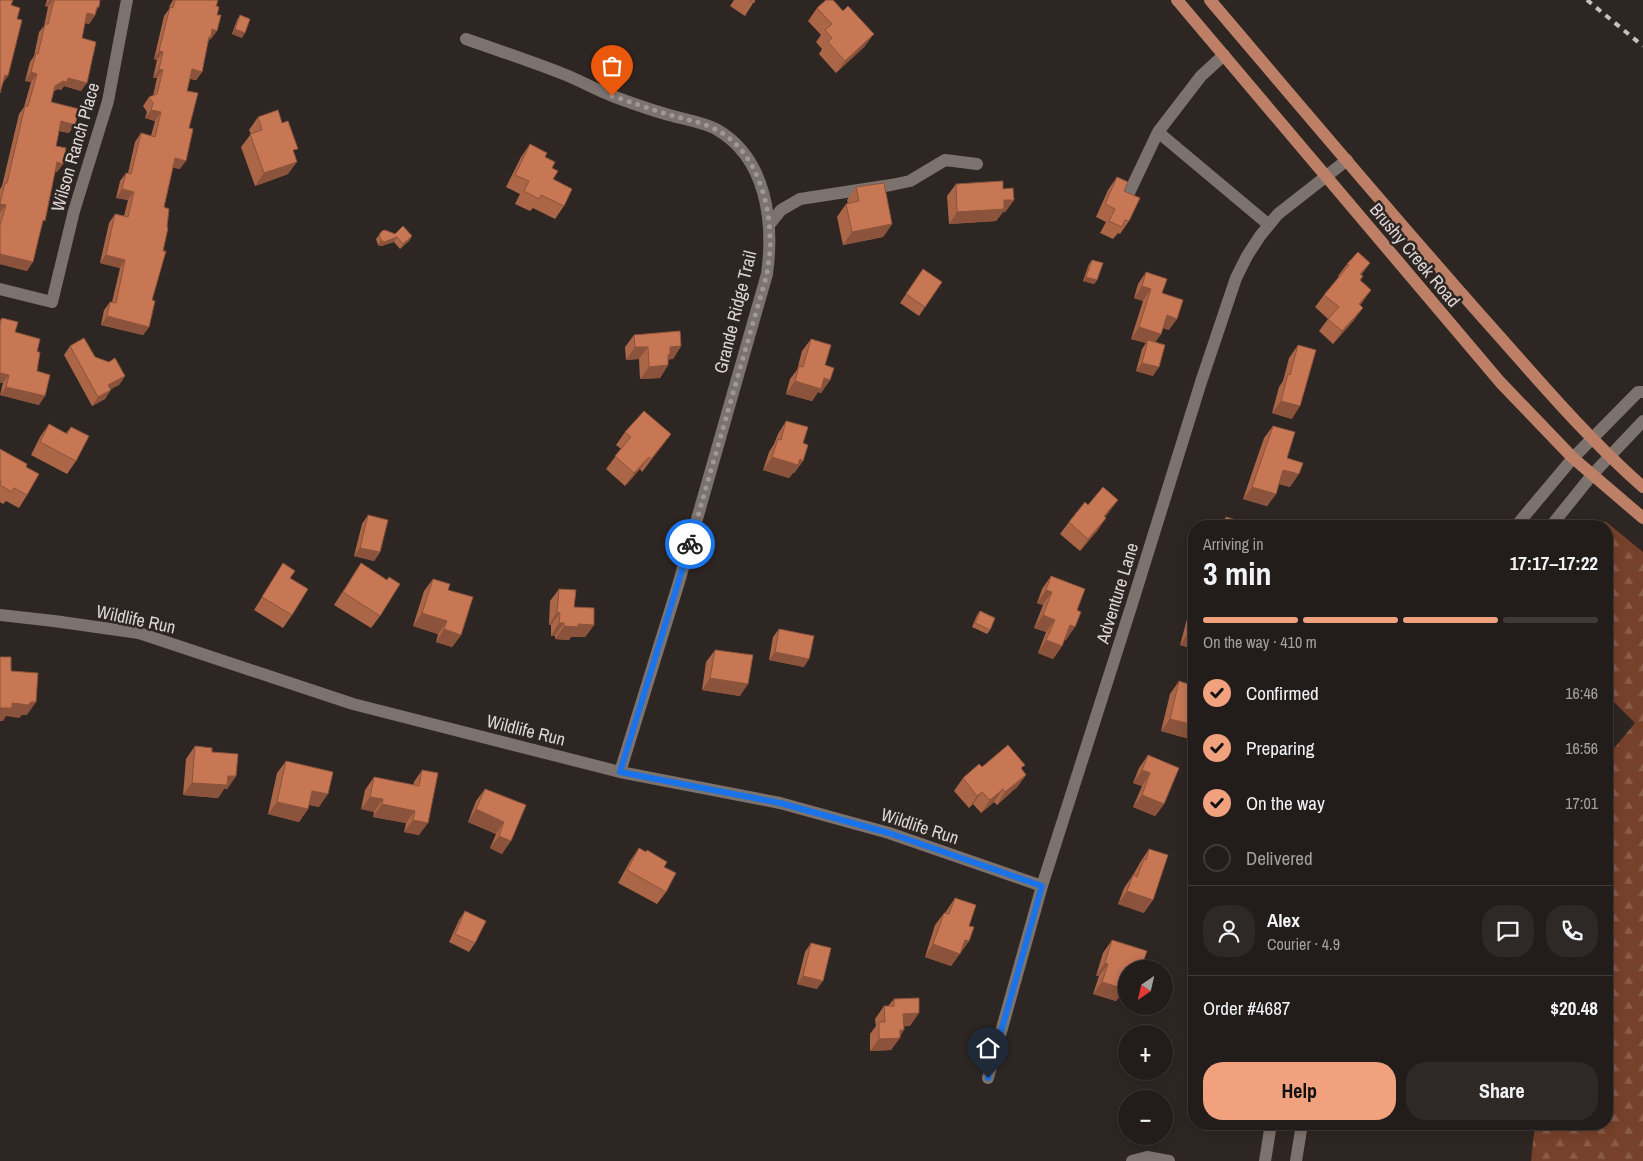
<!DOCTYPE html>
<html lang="en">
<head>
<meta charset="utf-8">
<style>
  body { margin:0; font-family:"Archivo Narrow",sans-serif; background:#2e2927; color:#f1f3f6; height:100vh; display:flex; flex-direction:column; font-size:19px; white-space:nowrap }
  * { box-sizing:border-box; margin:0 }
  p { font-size:16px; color:#a2a1a2 }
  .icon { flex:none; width:28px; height:28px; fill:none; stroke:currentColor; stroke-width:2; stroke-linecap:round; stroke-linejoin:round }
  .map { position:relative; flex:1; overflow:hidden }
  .details { position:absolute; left:1188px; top:520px; width:425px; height:610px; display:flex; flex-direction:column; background:#221c1a; border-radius:20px; box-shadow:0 2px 12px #0003,0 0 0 1px #3f3a39 }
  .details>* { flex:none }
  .needle { width:32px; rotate:214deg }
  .controls { position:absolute; left:1118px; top:960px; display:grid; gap:10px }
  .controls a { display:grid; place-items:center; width:55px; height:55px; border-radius:50%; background:#221c1a; box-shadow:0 2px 12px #0003,0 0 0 1px #3f3a39; font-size:25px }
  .pin { position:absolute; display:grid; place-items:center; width:42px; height:42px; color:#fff; margin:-51px -21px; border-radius:50% 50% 50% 0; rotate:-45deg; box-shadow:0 0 5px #0007 }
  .pin .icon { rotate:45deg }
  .courier { position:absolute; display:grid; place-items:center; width:50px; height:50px; margin:-25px; border:4px solid #1a73e8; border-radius:50%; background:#fff; color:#222; box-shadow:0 1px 6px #0007 }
  .headline em { font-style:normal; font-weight:700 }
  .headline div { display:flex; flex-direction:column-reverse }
  .headline { display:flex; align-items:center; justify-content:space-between; height:85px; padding:0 15px }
  h1 { font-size:32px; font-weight:700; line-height:38px }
  .bar { display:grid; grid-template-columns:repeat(4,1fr); gap:8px 5px; align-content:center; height:60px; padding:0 15px }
  .bar i { height:6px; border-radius:4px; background:#3f3a39 }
  .bar .on { background:#f2a17e }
  .bar p { grid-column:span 4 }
  .line { display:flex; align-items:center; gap:12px; padding:0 15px; border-top:1px solid #3f3a39 }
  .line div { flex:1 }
  .round { display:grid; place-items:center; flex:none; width:52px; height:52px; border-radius:20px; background:#2e2927 }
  ol { padding:0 15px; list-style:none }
  li { display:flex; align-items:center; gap:15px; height:55px }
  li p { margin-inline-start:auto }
  li .icon { padding:5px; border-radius:50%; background:#f2a17e; color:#111; stroke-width:4 }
  li:last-child { color:#a2a1a2 }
  li i { width:28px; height:28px; border:2px solid #3f3a39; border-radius:50% }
  .button { display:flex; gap:10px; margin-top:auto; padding:10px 15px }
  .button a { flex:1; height:58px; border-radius:20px; background:#f2a17e; color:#111; font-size:20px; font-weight:700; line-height:58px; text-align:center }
  .button a+a { background:#2e2927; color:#f1f3f6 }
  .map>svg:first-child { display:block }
  .forest { fill:url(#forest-firs) }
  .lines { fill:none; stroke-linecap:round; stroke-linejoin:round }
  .minor { stroke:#7c726e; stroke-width:12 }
  .major { stroke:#bd8066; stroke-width:12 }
  .rail { stroke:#c7c1bf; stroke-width:4; stroke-dasharray:6 6; stroke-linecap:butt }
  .wall { fill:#ab6648 }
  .shaded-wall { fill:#8b533b }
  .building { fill:#c77754; stroke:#8b533b }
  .done { stroke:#9e9896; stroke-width:5; stroke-dasharray:0 9 }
  .route { stroke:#1a73e8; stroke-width:6 }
  .labels { text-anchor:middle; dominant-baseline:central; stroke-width:5; stroke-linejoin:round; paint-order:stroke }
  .street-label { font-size:18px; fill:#dbd6d4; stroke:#2e2623 }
</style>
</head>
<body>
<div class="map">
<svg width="1643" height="1161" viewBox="0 0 1643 1161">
  <defs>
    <pattern id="forest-firs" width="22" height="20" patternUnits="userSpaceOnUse" patternTransform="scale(1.25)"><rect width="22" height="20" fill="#76412a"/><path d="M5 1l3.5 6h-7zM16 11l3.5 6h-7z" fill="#895c48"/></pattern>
  </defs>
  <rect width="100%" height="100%" fill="#2e2623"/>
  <path class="forest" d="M1605,521l38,31v609h-112l4,-37h71v-366l29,-35 -29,-29v-168h-7z"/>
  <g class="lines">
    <path class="minor" d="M466,39c34,12 67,23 100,36 17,7 32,16 49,22 19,7 38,14 58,19 14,4 29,6 43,13 51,29 58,93 51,145l-88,308 -59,190
      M1158,132l111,93
      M1129,193l29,-61 43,-56 23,-21
      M769,225l12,-15 19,-11 91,-14 19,-4 35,-21 32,4
      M0,289l52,13 22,-91 34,-110 19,-101
      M1516,526l57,-68 65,-66h5
      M1551,526l41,-51 51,-54
      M0,615l54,6 85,12 214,71 267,68 160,31 109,30 153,53
      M988,1078l54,-192 90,-282 69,-222 35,-104 11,-22 13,-20 18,-22 69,-54
      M1132,1161l15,-4 22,4
      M1265,1161l6,-37
      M1296,1161l6,-37"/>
    <path class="major" d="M1177,0l323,382 73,76 70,60
      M1210,0c91,107 181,214 274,319 52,58 100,116 159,168"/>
    <path class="rail" d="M1587,0l56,46"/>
  </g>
  <path class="wall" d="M47,0h53l-5,15 -6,9 -4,-1 -3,15 -1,53 -17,-5 -3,4 -3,-1 -4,2 -3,11 18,31 -10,-2 -3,15 7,18 -6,8h-2l-13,54 -15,45 -27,-7v-75l2,-3 17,-72 5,-7 7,-25 -6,-1 5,-19 4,-6 5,-24 5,-6 4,-19 -3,-1z
    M173,0h45l-7,39h-1l-2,2 -6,31 -6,8 -6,-1 -3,12 2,37 -9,41 -7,-2 -9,40 -15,120 -6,8 -42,-10 3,-15 6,-8h2l8,-34 -20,-5 9,-40 6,-9 9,2 4,-16 -12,-2 4,-17 6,-8h2l7,-31 6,-9 10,3 4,-15 -10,-3 2,-6 -4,-6 6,-9 4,-1 4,-18h-4l4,-18 -3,-1 10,-43 5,-7 1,-4z
    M734,0h21l-10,16 -15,-10z
    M817,8l48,38 -29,27 -17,-19 3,-5 -6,-7 5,-7 -13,-14z
    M240,15l2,23 -10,-4 5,-14z
    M258,117l36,37 -6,20 -33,12 -14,-39 10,-13 -2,-4z
    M530,144l15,13 7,11 1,11 11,27 -9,13 -22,-11 -3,3 -15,-7 5,-10 -14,-7 15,-30z
    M1117,177l7,14 5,30 -9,13 -2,-1 -5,6 -13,-6 6,-11 -10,-5 12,-27z
    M956,184l47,5 11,11 -9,12h-2l-7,9 -47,3 -2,-28z
    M856,187l36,37 -9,13 -40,8 -6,-28 9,-13h2l-1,-4z
    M382,231l13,3 17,2 -3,5 -9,8 -6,-7 -13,4 -3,-1 -2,-6z
    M1092,260l5,20 -3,4 -11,-3 6,-17z
    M1370,263l-9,12 2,1 -3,4 11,10 -11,15 -6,15 -21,24 -14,-13 9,-12 -13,-12 9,-12 15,-18 -1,-1 9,-12z
    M923,269l19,13 -23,34 -19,-13z
    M1146,272l16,21 7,37 -6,-2 -2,6 -6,8 -2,34 -17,-5 6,-22 4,-6 -15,-4 12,-38 -9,-3 4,-14z
    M2,318l13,14 22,20v19l2,34 -39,-10 3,-12h-3v-63z
    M634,335l47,11 -8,13h-5v6l-8,13 -20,1 -1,-20 -13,1 -1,-13z
    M811,339l14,26 5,15 -9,13 -3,-1 -6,9 -26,-7 4,-15 7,-9 5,-19z
    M1298,345l-6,74 -20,-6 7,-26 4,-6 6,-23z
    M70,346l25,11 30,19 -6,9 -9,4 -5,10 -13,7 -28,-51z
    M786,421l17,22v18l-9,12h-1l-4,5 -26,-8 6,-18 5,-8 4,-10z
    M49,424l17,9 5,-6 5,34 -9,13 -36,-19 9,-18z
    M1273,426l14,32 3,29 -11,-3 -3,10 -9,12 -24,-7 21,-61z
    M625,432l46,2 -29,38 -2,-3 -15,17 -19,-17 15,-20 -5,-4z
    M0,449l26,18 1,28 -8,13 -13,-7 -3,3 -3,-2z
    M1088,505l21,7 -4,5 1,1 -9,13 -17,20 -20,-17 9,-12z
    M368,515l12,37 -6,9 -20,-5 8,-32z
    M1226,517l30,9h-37z
    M283,563l7,15 2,37 -9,13 -29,-18z
    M361,563l19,53 -9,12 -37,-23z
    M1051,576l26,34 -11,30 -1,-1 -3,7 -9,13 -15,-6 8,-21 -12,-4 9,-23 -6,-2 5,-14z
    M433,579l15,11 13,45 -9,12 -16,-5 2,-8 -25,-8 11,-35z
    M559,589l15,18 20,18 -9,12h-14l-2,3 -14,-1v-3h-4v-11h-2l1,-24z
    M1194,610v39l-14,-4 7,-26z
    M980,611l10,19 -3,4 -15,-7 5,-12z
    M779,629l25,38 -35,-7 4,-23z
    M715,650l25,46 -38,-6 4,-28z
    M1179,681l14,59 -32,-9 9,-37z
    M195,746l17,6 24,24 -9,13h-3l-6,9 -35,-3 3,-36z
    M1148,755l16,49 -9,12 -22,-9 9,-21 -9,-3 6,-15z
    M286,761l33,46 -10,-2 -1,4 -9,13 -31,-8 9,-41z
    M982,767l40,3 4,5 -9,12 -20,18 -3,-3 -13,11 -8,-9 -4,4 -15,-17 9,-13z
    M422,770l-3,65 -15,-3 2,-9 -33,-6 1,-5 -13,-3 4,-19 9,-13 39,8 1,-3z
    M485,789l41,16 -24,49 -12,-6 6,-14 -28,-12 8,-21z
    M639,848l25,19 2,25 -9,12 -39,-21 12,-22z
    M1149,849l-5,64 -26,-9 6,-16 9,-13 8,-14z
    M955,898l14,28v15l-18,25 -26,-9 10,-32 9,-12h1z
    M465,911l10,32 -6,9 -20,-10 10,-22z
    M1112,940l14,29 -1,20 -9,12 -23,-7 6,-18h-3l7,-23z
    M811,943l6,46 -20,-5 8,-32z
    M894,999l16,27h-6l-4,10 -9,14 -21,1v-17l6,-8 -1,-7 9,-13h4z
    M1194,1093v7l-3,-2z"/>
  <path class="shaded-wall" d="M50,0h3l-5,7 -3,-1z
    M97,7h2l-6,8h2l-6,9 -8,-2 6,-9z
    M212,29l5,2 -6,8h-1l-5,7z
    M235,29l10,4 -3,5 -10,-4z
    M874,34l-9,12 -29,27 9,-12z
    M159,51l4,1 -6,8 -3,-1z
    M159,69l4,1 -6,8h-4z
    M192,69l10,3 -6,8 -10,-2z
    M31,72l6,2 -6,8 -6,-1z
    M5,75l3,1 -6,8z
    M68,78l19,5 -6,8 -17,-5 -3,4 -3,-1 -9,5 6,-8z
    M151,110l10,2 -6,9 -10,-3z
    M61,121l14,4 -6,8 -13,-3z
    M175,158l11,3 -6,8 -11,-2z
    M57,162l6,2 -6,8 -6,-1z
    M297,162l-9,12 -33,12 9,-13z
    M122,189l12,3 -6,8 -12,-2z
    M1004,200h10l-9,12h-2l-7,9 -47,3 8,-12z
    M0,204l6,1 -6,8z
    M892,224l-9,13 -40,8 9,-13z
    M412,236l-3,5 -9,8 3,-5z
    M397,237l-3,5 -13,4 -3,-1 3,-5z
    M0,254l33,8 -6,9 -27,-7z
    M106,255l19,5 -5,8 -20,-5z
    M1086,277l11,3 -3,4 -11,-3z
    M1142,286l9,3 -8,12 -9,-3z
    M1371,290l-9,13 -12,13 9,-12z
    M1363,308l-9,12 -21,24 9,-13z
    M1167,315l10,4 -8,11 -10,-4z
    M107,316l42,11 -6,8 -42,-10z
    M1139,327l22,7 -8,12 -5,-6 -2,3 -15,-4z
    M681,346l-8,13 -6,1 1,5 -8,13 -20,1 9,-12 21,-20z
    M635,347h13l-9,12 -13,1z
    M1142,363l17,4 -6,9 -17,-5z
    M0,373l9,2 -6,8h-3z
    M125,376l-6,9 -17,9 6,-9z
    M824,378l6,2 -9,13 -3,-1 -6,9 -26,-7 9,-13z
    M6,387l39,9 -6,9 -39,-10z
    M111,390l-6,9 -13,7 6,-9z
    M1281,401l19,5 -8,13 -20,-6z
    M671,434l-9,12 -20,26 9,-13z
    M649,457l-9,12 -15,17 9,-13z
    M772,457l28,2 3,2 -9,12h-1l-4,5 -26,-8z
    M1283,470l16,4 -9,13 -16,-5z
    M1252,487l24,7 -9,12 -24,-7z
    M1118,500l-9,12 -14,17 9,-13z
    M1106,518l-9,13 -17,20 8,-12z
    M360,548l20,4 -6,9 -20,-5z
    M1046,590l6,2 -9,13 -6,-2z
    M557,612l3,1 -9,12h-2z
    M422,613l25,8 -9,13 -25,-8z
    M1043,615l12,5 -9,12 -12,-4z
    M559,623h5l-9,13h-4z
    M578,624l16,1 -9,12h-14l-2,3 -14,-1 9,-13z
    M1070,625l5,2 -9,13 -5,-2z
    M444,629l17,6 -9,12 -16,-5z
    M1189,632l5,2v15l-14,-4z
    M1046,640l16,6 -9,13 -15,-6z
    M775,652l34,7 -5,8 -35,-7z
    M710,678l38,6 -8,12 -38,-6z
    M31,702h5l-9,13h-5l-3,3 -13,-2 -3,5h-3v-13l12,-5z
    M1170,719l24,6 -1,15 -32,-9z
    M1142,770l8,3 -8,13 -9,-3z
    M1026,775l-9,12 -20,18 8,-13z
    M228,776h8l-9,13h-3l-6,9 -35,-3 9,-12z
    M1003,789l-9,13 -13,11 9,-13z
    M312,791l16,3 -9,13 -16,-4z
    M982,792l-9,12 -4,4 8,-12z
    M1142,795l22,9 -9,12 -22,-9z
    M370,797l13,2 -9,13 -13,-3z
    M277,802l31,7 -9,13 -31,-8z
    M382,804l33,7 -9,12 -33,-6z
    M476,809l28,13 -8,12 -28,-12z
    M413,820l15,3 -9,12 -15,-3z
    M499,836l12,5 -9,13 -12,-6z
    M1127,891l26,9 -9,13 -26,-9z
    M965,940l4,1 -18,25 -26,-9 8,-13z
    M1105,963l3,1 -9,12h-3z
    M1132,965l9,3 -11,1z
    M803,976l20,5 -6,8 -20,-5z
    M1102,982l23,7 -9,12 -23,-7z
    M919,1013l-9,13 -15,1 8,-13z
    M900,1030h4l-5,8h1l-9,12 -21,1 9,-12z"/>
  <path class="building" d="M0,0h13l-2,5 9,3 -3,11 5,1 -14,56 -3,-1 -5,18z
    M54,0h46l-1,7h-2l-2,8 -8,-2 -5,25 14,4 -9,41 -19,-5 -1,4 -4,-1 -8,5 -4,16 28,7 -4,16 -14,-4 -5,25 10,2 -3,16 -6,-2 -12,59 -2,-1 -10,42 -33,-8v-29l6,-20 -6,-1v-1l5,-20h2l18,-77h3l9,-32 -6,-2 5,-19 2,1 7,-30h3z
    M175,0h43l-2,6 3,1 -2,8h4l-4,16 -5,-2 -1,8h-2l-7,35 -10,-3 -5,22 11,2 -9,35 4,1 -7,32 -11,-3 -11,49 5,2 -2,18 1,1 -5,23h3l-14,49 3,1 -6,26 -42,-11 3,-14 6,1 9,-43 -19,-5 9,-41 13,3 6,-25 -12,-3 4,-16 5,1 10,-41 14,4 6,-25 -10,-2 2,-7 -4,-6 8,-3 6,-24 -4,-1 4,-17 -4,-1 11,-44 3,1z
    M749,0h6l-1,3z
    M826,0h7l10,11 5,-5 26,28 -29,27 -17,-19 4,-4 -7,-8 7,-6 -15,-16z
    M240,15l10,4 -5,14 -10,-4z
    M278,110l4,13 6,-2 10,28 -5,1 4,12 -33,11 -14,-39 12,-4 -4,-13z
    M530,144l17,9 -2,4 10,5 -3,6 6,3 -5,8 19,10 -8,17 -23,-11 -2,4 -15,-8 5,-10 -14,-6z
    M1117,177l11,5 -4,9 16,7 -11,23 -4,-1 -3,7 -13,-6 6,-12 -10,-5z
    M1003,181v8l10,-1 1,12h-10v9l-47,3 -1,-28z
    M884,183l8,41 -40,8 -6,-28 13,-3 -3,-14z
    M403,226l9,10 -9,8 -6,-7 -13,5 -3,-2 -2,-5 3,-4 3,-1 10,4z
    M1358,252l12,11 -10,11 3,2 -3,4 11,10 -12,14 4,4 -21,23 -14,-12 11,-12 -15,-12 25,-30 -2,-1z
    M1092,260l11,3 -6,17 -11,-3z
    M923,269l19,13 -17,25 -19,-13z
    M1146,272l21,7 -5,14 21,7 -6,19 -10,-4 -6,19 -22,-7 12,-38 -9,-3z
    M2,318l16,4 -3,10 25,7 -3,13h3l-3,19 13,4 -5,21 -39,-9 3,-12 -9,-2v-49z
    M680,331l1,15 -11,1v7l-2,1v10l-19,2 -1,-20h-13l-1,-12z
    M84,338l11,19 14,5 6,-4 10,18 -17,9 3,5 -13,7 -28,-51z
    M811,339l20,6 -6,20 9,3 -4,12 -6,-2 -3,11 -26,-8 4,-15 4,1z
    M1148,340l17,5 -6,22 -17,-4z
    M1298,345l18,5 -16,56 -19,-5 7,-27 2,1z
    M644,411l27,23 -20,25 -2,-2 -15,16 -19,-17 16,-19 -6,-5z
    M786,421l22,6 -5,16 5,2 -5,16 -3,-2 -2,6 -26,-8 6,-18 3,1z
    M49,424l18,10 4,-7 18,9 -13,25 -36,-19z
    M1273,426l22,6 -8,26 16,5 -4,11 -16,-4 -7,24 -24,-7z
    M0,449l27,15 -1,3 13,7 -12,21 -13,-7 -2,4 -12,-7 1,-4h-1z
    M1103,487l15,13 -14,16 2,2 -18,21 -19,-17 16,-20 3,3z
    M368,515l20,5 -8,32 -20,-4z
    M1226,517l30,9h-33z
    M283,563l12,8 -5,7 18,11 -16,26 -30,-18z
    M361,563l26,17 2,-3 11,7 -20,32 -37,-24z
    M1051,576l34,13 -8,21 4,2 -6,15 -5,-2 -8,21 -16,-6 9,-20 -12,-5 9,-23 -6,-2z
    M433,579l17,5 -2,6 25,7 -12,38 -17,-6 3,-8 -25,-8z
    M559,589l17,1 -2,17 20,1v17l-16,-1v3l-14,-1v-3h-5l1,-10 -3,-1z
    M980,611l15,7 -5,12 -15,-7z
    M1194,615v19l-5,-2z
    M779,629l35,7 -5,23 -34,-7z
    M715,650l38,5 -5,29 -38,-6z
    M0,657h11v14l27,2 -2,29h-5l-3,3 -16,-2v5h-12z
    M1179,681l15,5v39l-24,-6z
    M1008,745l17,20 -4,3 5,7 -21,17 -2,-3 -13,11 -8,-8 -5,4 -14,-18 16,-14 3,3z
    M195,746l17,2v4l26,2 -2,22h-8l-1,9 -35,-2z
    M1148,755l31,13 -15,36 -22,-9 8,-22 -8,-3z
    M286,761l47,11 -5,22 -16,-3 -4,18 -31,-7z
    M422,770l16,3 -10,50 -15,-3 2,-9 -33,-7 1,-5 -13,-2 4,-20 45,9z
    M485,789l41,16 -15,36 -12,-5 5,-14 -28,-13z
    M639,848l7,4 1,-2 20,12 -3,5 12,6 -10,19 -39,-22z
    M1149,849l19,6 -15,45 -26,-9 6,-16 4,2 7,-18 2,1z
    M955,898l21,7 -7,21 5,1 -5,14 -4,-1 -5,14 -27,-10 11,-31 5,1z
    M465,911l21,10 -11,22 -20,-9z
    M1112,940l35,11 -6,17 -9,-3 -1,4h-5v16l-1,4 -23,-7 6,-18 -3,-1z
    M811,943l20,5 -8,33 -20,-5z
    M919,998v15l-16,1 1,16h-4v8l-21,1v-17h6l-1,-16h10v-7z"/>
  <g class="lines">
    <path class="done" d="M612,96c19,6 37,13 55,18 16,5 32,7 48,15 39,19 55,70 55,111 1,11 -2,23 -3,34l-77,270"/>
    <path class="route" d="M690,544l-70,228 160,31 109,30 153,53 -54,192"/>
  </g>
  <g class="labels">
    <g class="street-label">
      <text transform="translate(75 147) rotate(-74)">Wilson Ranch Place</text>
      <text transform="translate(1415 255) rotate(50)">Brushy Creek Road</text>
      <text transform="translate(735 312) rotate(-76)">Grande Ridge Trail</text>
      <text transform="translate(1117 593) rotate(-73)">Adventure Lane</text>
      <text transform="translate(136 619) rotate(12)">Wildlife Run</text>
      <text transform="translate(526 730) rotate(14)">Wildlife Run</text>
      <text transform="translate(920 826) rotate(18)">Wildlife Run</text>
    </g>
  </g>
</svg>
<div class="controls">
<a><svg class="needle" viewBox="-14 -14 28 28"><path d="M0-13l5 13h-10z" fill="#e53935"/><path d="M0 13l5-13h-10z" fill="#a2a1a2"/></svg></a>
<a>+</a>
<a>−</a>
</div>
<div class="pin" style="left:612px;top:96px;background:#ea580c"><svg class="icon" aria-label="bag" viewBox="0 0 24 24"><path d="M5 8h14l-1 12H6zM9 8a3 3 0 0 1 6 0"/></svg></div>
<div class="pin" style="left:988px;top:1078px;background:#1f2937"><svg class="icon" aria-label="home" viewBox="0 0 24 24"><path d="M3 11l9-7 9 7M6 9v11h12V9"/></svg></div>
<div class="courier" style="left:690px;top:544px"><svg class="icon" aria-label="bike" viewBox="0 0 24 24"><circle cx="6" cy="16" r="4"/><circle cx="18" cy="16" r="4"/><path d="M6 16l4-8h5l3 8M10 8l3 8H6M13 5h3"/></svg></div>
<section class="details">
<div class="headline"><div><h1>3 min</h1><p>Arriving in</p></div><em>17:17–17:22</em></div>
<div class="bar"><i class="on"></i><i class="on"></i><i class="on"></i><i></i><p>On the way · 410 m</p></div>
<ol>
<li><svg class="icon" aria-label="check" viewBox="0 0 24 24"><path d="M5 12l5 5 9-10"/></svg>Confirmed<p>16:46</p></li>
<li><svg class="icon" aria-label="check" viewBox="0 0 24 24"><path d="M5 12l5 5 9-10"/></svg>Preparing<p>16:56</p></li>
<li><svg class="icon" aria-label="check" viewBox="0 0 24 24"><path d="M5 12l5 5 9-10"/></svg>On the way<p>17:01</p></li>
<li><i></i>Delivered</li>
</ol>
<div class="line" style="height:90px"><a class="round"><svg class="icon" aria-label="person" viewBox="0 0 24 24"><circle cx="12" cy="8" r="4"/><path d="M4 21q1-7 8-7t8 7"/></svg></a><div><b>Alex</b><p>Courier · 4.9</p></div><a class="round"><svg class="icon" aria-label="chat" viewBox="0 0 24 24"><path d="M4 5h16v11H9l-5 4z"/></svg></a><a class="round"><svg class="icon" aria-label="phone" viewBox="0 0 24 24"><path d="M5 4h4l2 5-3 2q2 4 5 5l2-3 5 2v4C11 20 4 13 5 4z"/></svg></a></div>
<div class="line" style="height:65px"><div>Order #4687</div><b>$20.48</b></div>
<div class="button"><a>Help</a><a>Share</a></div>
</section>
</div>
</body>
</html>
